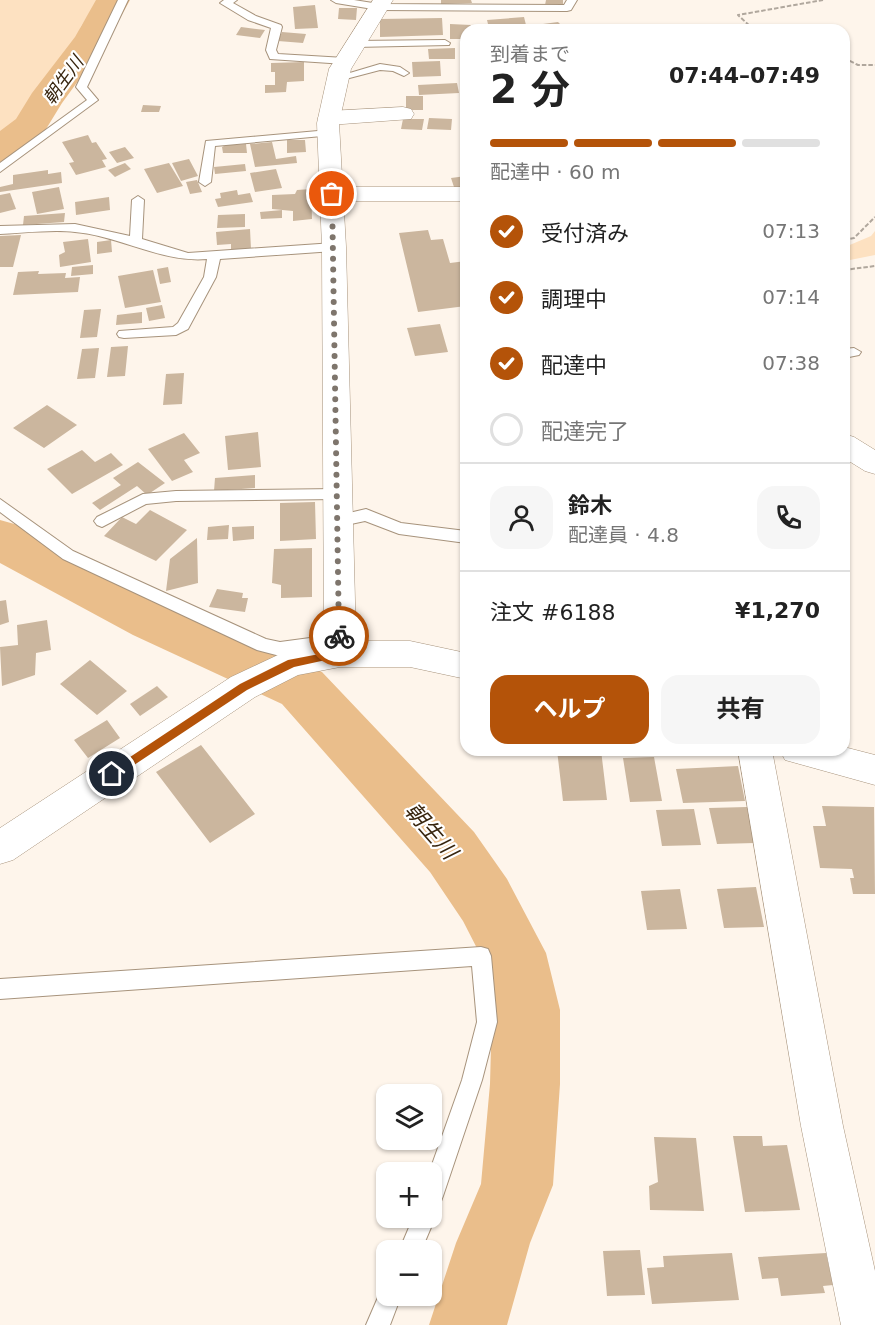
<!DOCTYPE html>
<html lang="ja">
<head>
<meta charset="utf-8">
<style>
  body { margin:0; font-family:"DejaVu Sans","Noto Sans JP",sans-serif; background:#f6f6f6; color:#222; height:100vh; display:flex; flex-direction:column; font-size:22px; white-space:nowrap }
  * { box-sizing:border-box; margin:0 }
  p { font-size:20px; color:#767676 }
  .icon { flex:none; width:33px; height:33px; fill:none; stroke:currentColor; stroke-width:2; stroke-linecap:round; stroke-linejoin:round }
  .map { position:relative; flex:1; overflow:hidden }
  .panel { position:absolute; left:460px; top:24px; width:390px; height:732px; display:flex; flex-direction:column; background:#fff; border-radius:18px; box-shadow:0 2px 4px #0004 }
  .panel>* { flex:none }
  .controls { position:absolute; left:376px; top:1084px; display:grid; gap:12px }
  .controls a { display:grid; place-items:center; width:66px; height:66px; border-radius:12px; background:#fff; box-shadow:0 2px 4px #0004; font-size:30px }
  .pin { position:absolute; display:grid; place-items:center; width:51px; height:51px; color:#fff; margin:-26px; border:3px solid #fff; border-radius:50%; box-shadow:0 2px 6px #0007 }
  .courier { position:absolute; display:grid; place-items:center; width:60px; height:60px; margin:-30px; border:4px solid #b45309; border-radius:50%; background:#fff; color:#222; box-shadow:0 2px 8px #0007 }
  .headline em { font-style:normal; font-weight:700 }
  .headline div { display:flex; flex-direction:column-reverse }
  .headline { display:flex; align-items:center; justify-content:space-between; height:102px; padding:0 30px }
  h1 { font-size:39px; font-weight:700; line-height:45px }
  .bar { display:grid; grid-template-columns:repeat(4,1fr); gap:9px 6px; align-content:center; height:72px; padding:0 30px }
  .bar i { height:8px; border-radius:4px; background:#e0e0e0 }
  .bar .current { background:#b45309 }
  .bar p { grid-column:span 4 }
  .line { display:flex; align-items:center; gap:15px; padding:0 30px; border-top:2px solid #e0e0e0 }
  .line div { flex:1 }
  .round { display:grid; place-items:center; flex:none; width:63px; height:63px; border-radius:18px; background:#f6f6f6 }
  ol { padding:0 30px; list-style:none }
  li { display:flex; align-items:center; gap:18px; height:66px }
  li p { margin-inline-start:auto }
  li .icon { padding:6px; border-radius:50%; background:#b45309; color:#fff; stroke-width:4 }
  li:last-child { color:#767676 }
  li i { width:33px; height:33px; border:3px solid #e0e0e0; border-radius:50% }
  .button { display:flex; gap:12px; margin-top:auto; padding:12px 30px }
  .button a { flex:1; height:69px; border-radius:18px; background:#b45309; color:#fff; font-size:24px; font-weight:700; line-height:69px; text-align:center }
  .button a+a { background:#f6f6f6; color:#222 }
  .map>svg:first-child { display:block }
  .green { fill:#fde1c1 }
  .lines { fill:none; stroke-linecap:round; stroke-linejoin:round }
  .river { fill:#eabe8b; fill-rule:evenodd }
  .building { fill:#cbb69e }
  .lane-casing { stroke:#a7937c; stroke-width:2 }
  .street-casing { stroke:#a7937c; stroke-width:1 }
  .secondary-casing { stroke:#a7937c; stroke-width:1 }
  .path { stroke:#b0a79d; stroke-width:2; stroke-dasharray:4.5 2; stroke-linecap:butt }
  .lane { fill:#fff; fill-rule:evenodd }
  .street { fill:#fff; fill-rule:evenodd }
  .secondary { fill:#fff; fill-rule:evenodd }
  .route { fill:#b45309 }
  .done { stroke:#7e756c; stroke-width:6; stroke-dasharray:0 10.8 }
  .labels { text-anchor:middle; dominant-baseline:central; stroke-width:4.5; stroke-linejoin:round; paint-order:stroke }
  .far-water-label { font-size:18px; font-style:italic; fill:#38250e; stroke:#fff }
  .water-label { font-size:22px; font-style:italic; fill:#38250e; stroke:#fff }
</style>
</head>
<body>
<div class="map">
<svg width="875" height="1325" viewBox="0 0 875 1325">
  <rect width="100%" height="100%" fill="#fef5eb"/>
  <path class="green" d="M0,0h98l-17,26 -28,76 -53,41z
    M875,231v24l-30,6v-14l26,-11z"/>
  <g class="lines">
    <path class="river" d="M96,0h34l-22,40 -46,63 -19,31 -29,24 -14,4v-31l16,-12 16,-26 43,-56z
      M0,520l18,5 153,80 151,67 152,160 33,47 39,74 14,57v74l-7,101 -23,58 -23,82h-78l27,-82 25,-59 9,-100 2,-74 -10,-52 -19,-37 -33,-49 -148,-168 -149,-69 -133,-72z"/>
  </g>
  <path class="building" d="M441,0h30l1,3 -31,1z
    M546,0h17v6l-18,-1z
    M315,5l3,23 -23,1 -2,-22z
    M339,8h18l-1,12 -18,-1z
    M524,17l2,8h5l1,5 -43,-2 -2,-8z
    M442,18l1,17 -63,2v-18z
    M558,22l4,4 -15,3 -4,-5z
    M450,24l21,1 -1,5h-4v9h-16z
    M241,27l24,3 -5,8 -24,-3z
    M282,32l24,2 -3,9 -25,-2z
    M455,48v11h-26l-1,-10z
    M440,61l1,15 -28,1 -1,-15z
    M304,62v19l-17,1 -1,10 -21,1v-8h10v-13h-4v-9z
    M457,83l2,10 -40,2 -1,-10z
    M406,96h17v14h-17z
    M466,98v25h-3l-3,-24z
    M143,105l18,1 -2,6h-18z
    M429,118l23,1 -1,11 -24,-1z
    M403,119h21l-2,11 -21,-1z
    M88,135l4,8 4,-1 11,17 -5,1 4,7 -30,8 -7,-12 5,-1 -12,-20z
    M287,140h18l1,12 -19,1z
    M272,142l4,17 20,-3 1,7 -42,4 -5,-23z
    M246,144l1,9h-24l-1,-6 4,-2z
    M125,147l9,11 -17,5 -8,-11z
    M189,159l9,17 -17,5 -9,-18z
    M125,163l6,6 -16,8 -7,-7z
    M169,163l14,23 -26,7 -13,-24z
    M245,164l1,7 -31,3 -1,-7z
    M276,169l6,19 -27,4 -5,-19z
    M48,170v4l13,-2 1,11 -62,9v-5l13,-3v-9z
    M466,176v13l-11,1 -4,-12z
    M197,180l5,12 -12,2 -4,-12z
    M59,187l5,22 -27,5 -5,-22z
    M311,189l1,30 -19,2v-10l-21,-2v-14l23,-1 2,-4z
    M237,190l1,5 12,-2 3,9 -35,5 -3,-8 6,-1 -1,-5z
    M10,193l6,16 -16,4v-18z
    M109,197l1,13 -34,5 -1,-13z
    M282,210v8l-21,1 -1,-7z
    M65,213l-1,9 -41,3 1,-9z
    M245,214v13l-28,1 1,-13z
    M250,229l1,20 -20,2v-7l-14,1 -1,-13z
    M428,230l3,10 12,-1 7,24 16,-2v45l-48,6 -19,-79z
    M21,235l-8,32h-13v-31z
    M88,239l3,23 -31,5 -1,-12 6,-3 -2,-10z
    M111,240l1,12 -15,2v-12z
    M93,265v9l-22,2 1,-9z
    M168,267l3,15 -11,2 -3,-15z
    M153,270l8,32 -36,6 -7,-32z
    M39,271l-1,3 28,-1 -1,5 15,-1 -2,15 -65,3 5,-23z
    M162,305l3,13 -16,3 -3,-13z
    M101,309l-4,28 -17,1 4,-28z
    M142,312v11l-26,2 1,-10z
    M440,324l8,28 -33,4 -8,-28z
    M128,346l-3,30 -18,1 4,-30z
    M99,348l-4,30 -18,1 5,-30z
    M184,373l-2,31 -19,1 3,-31z
    M47,405l30,20 -33,23 -31,-20z
    M258,432l3,35 -33,3 -3,-34z
    M184,433l16,20 -16,7 9,12 -21,9 -24,-32z
    M82,450l13,12 16,-9 12,12 -51,29 -25,-25z
    M138,462l27,21 -18,12 -10,-9 -37,24 -8,-7 29,-18 -8,-7z
    M255,475v13l-41,3 1,-13z
    M315,502l1,37 -36,2v-38z
    M150,510l37,20 -31,31 -52,-25 18,-19 14,7z
    M229,525l-1,14 -21,1 1,-13z
    M254,526v13l-21,2 -1,-14z
    M197,538l1,45 -32,8 4,-32z
    M312,548v49l-31,1v-13l-9,-2 2,-34z
    M217,589l26,4 -1,5h6l-3,14 -36,-5z
    M6,600l3,22 -9,3v-24z
    M47,620l4,30 -15,3 -1,22 -33,11 -2,-39 18,-2 -1,-20z
    M90,660l37,31 -30,24 -37,-31z
    M157,686l11,11 -28,19 -10,-12z
    M107,720l13,18 -32,20 -14,-18z
    M201,745l54,69 -45,29 -54,-71z
    M557,750h44l6,50 -44,1z
    M654,757l8,44 -32,1 -7,-44z
    M738,766l7,35 -62,2 -7,-34z
    M822,806l52,1 1,87h-22l-3,-16h4l-2,-9 -32,-1 -7,-42h13z
    M747,807l8,36 -38,1 -8,-36z
    M694,809l7,36 -39,1 -6,-36z
    M756,887l8,40 -40,1 -7,-39z
    M680,889l7,40 -40,1 -6,-39z
    M733,1136h29l1,10 24,-1 13,65 -55,2z
    M654,1137l42,1 8,73 -54,-1 -1,-24 9,-4z
    M640,1250l5,45 -38,1 -4,-45z
    M732,1253l7,47 -87,4 -5,-36 17,-1 -1,-11z
    M826,1253l7,32 -10,1 2,7 -44,3 -3,-18 -16,1 -4,-22z"/>
  <g class="lines">
    <defs>
      <path id="lane" d="M118,0h10l-41,87 11,13 -98,72v-9l87,-63 -11,-13z
        M237,0l-4,3 23,13 25,9 1,2 -6,23 2,4 67,4 5,3 -5,3 -75,-5 -4,-9 5,-22 -23,-8 -28,-17 4,-3z
        M331,0h23l25,4 185,1 3,-5h10l-6,10 -4,1 -188,-1 -43,-7z
        M445,40l5,3 -1,2 -94,2 -5,-3 5,-3z
        M380,64l20,3 9,6 -5,3 -11,-5 -13,-1 -42,11 -5,-3z
        M329,130l4,1v4l-118,11 -4,36 -6,4 -6,-4 7,-41z
        M138,196l6,4 -2,39 46,14 146,-10 6,4 -6,4 -114,8 -4,18 -28,52 -12,6 -52,3 -5,-1 -2,-3 2,-3 54,-4 5,-4 26,-46 3,-18c-45,4 -87,-23 -132,-27 -24,-3 -51,1 -75,2v-8l75,-2 55,12 2,-36z
        M854,348l7,4 -2,3 -15,3v-9z
        M337,489l5,1 2,4 -2,4 -5,1 -161,2 -30,3 -44,23 -5,-2 -3,-4 3,-4 46,-23 33,-3z
        M0,499l73,52 193,88 14,3 60,-8 6,2 2,5 -2,5 -6,2 -60,8 -23,-6 -194,-91 -63,-47z
        M366,509l35,14 65,8v12l-67,-9 -34,-13 -28,6 -5,-2 -3,-4 3,-4z
        M481,947l7,2 3,7 6,66 -15,58 -39,116 -3,8 -8,3v-34h-3l33,-93 15,-58 -5,-56 -472,33v-20z
        M432,1211l3,7 -14,33h-22l14,-33h19z
        M387,1286v10h14l-11,29h-24l16,-37z"/>
      <path id="street" d="M403,107l8,2 3,5 -3,5 -82,6 -8,-2 -3,-5 3,-5 8,-2z
        M332,187h134v14h-134l-8,-2 -4,-5 4,-5z
        M844,434l10,3 21,13v24l-10,-3 -21,-13z
        M738,750h34l71,376 32,145v54h-34l-40,-199z"/>
      <path id="secondary" d="M373,0h20l-42,69 -12,54 7,124 10,394h54l56,12v26l-56,-12h-70l-42,8 -43,22 -242,163 -13,4v-36l231,-151 49,-23 44,-10 -2,-397 -5,-124 12,-54z
        M844,747l31,8v30l-90,-25 -5,-10h64z"/>
    </defs>
    <use href="#lane" class="lane-casing"/>
    <use href="#street" class="street-casing"/>
    <use href="#secondary" class="secondary-casing"/>
    <path class="path" d="M754,30l-16,-15 85,-15
      M844,58l14,7h17
      M844,240l10,-2 21,-21
      M844,270l31,-4"/>
    <use href="#lane" class="lane"/>
    <use href="#street" class="street"/>
    <use href="#secondary" class="secondary"/>
  </g>
  <path class="route" d="M339,632l5,4v20l-50,11 -47,23 -131,87h-7v-6l131,-87 48,-24 47,-9v-15z"/>
  <g class="lines">
    <path class="done" d="M332,194l7,442"/>
  </g>
  <g class="labels">
    <g class="far-water-label">
      <text transform="translate(63 80) rotate(-54)">朝生川</text>
    </g>
    <g class="water-label">
      <text transform="translate(431 831) rotate(49)">朝生川</text>
    </g>
  </g>
</svg>
<div class="controls">
<a><svg class="icon" aria-label="layers" viewBox="0 0 24 24"><path d="M12 4l9 5-9 5-9-5zM3 14l9 5 9-5"/></svg></a>
<a>+</a>
<a>−</a>
</div>
<div class="pin" style="left:332px;top:194px;background:#ea580c"><svg class="icon" aria-label="bag" viewBox="0 0 24 24"><path d="M5 8h14l-1 12H6zM9 8a3 3 0 0 1 6 0"/></svg></div>
<div class="pin" style="left:112px;top:774px;background:#1f2937"><svg class="icon" aria-label="home" viewBox="0 0 24 24"><path d="M3 11l9-7 9 7M6 9v11h12V9"/></svg></div>
<div class="courier" style="left:339px;top:636px"><svg class="icon" aria-label="bike" viewBox="0 0 24 24"><circle cx="6" cy="16" r="4"/><circle cx="18" cy="16" r="4"/><path d="M6 16l4-8h5l3 8M10 8l3 8H6M13 5h3"/></svg></div>
<section class="panel">
<div class="headline"><div><h1>2 分</h1><p>到着まで</p></div><em>07:44–07:49</em></div>
<div class="bar"><i class="current"></i><i class="current"></i><i class="current"></i><i></i><p>配達中 · 60 m</p></div>
<ol>
<li><svg class="icon" aria-label="check" viewBox="0 0 24 24"><path d="M5 12l5 5 9-10"/></svg>受付済み<p>07:13</p></li>
<li><svg class="icon" aria-label="check" viewBox="0 0 24 24"><path d="M5 12l5 5 9-10"/></svg>調理中<p>07:14</p></li>
<li><svg class="icon" aria-label="check" viewBox="0 0 24 24"><path d="M5 12l5 5 9-10"/></svg>配達中<p>07:38</p></li>
<li><i></i>配達完了</li>
</ol>
<div class="line" style="height:108px"><a class="round"><svg class="icon" aria-label="person" viewBox="0 0 24 24"><circle cx="12" cy="8" r="4"/><path d="M4 21q1-7 8-7t8 7"/></svg></a><div><b>鈴木</b><p>配達員 · 4.8</p></div><a class="round"><svg class="icon" aria-label="phone" viewBox="0 0 24 24"><path d="M5 4h4l2 5-3 2q2 4 5 5l2-3 5 2v4C11 20 4 13 5 4z"/></svg></a></div>
<div class="line" style="height:78px"><div>注文 #6188</div><b>¥1,270</b></div>
<div class="button"><a>ヘルプ</a><a>共有</a></div>
</section>
</div>
</body>
</html>
